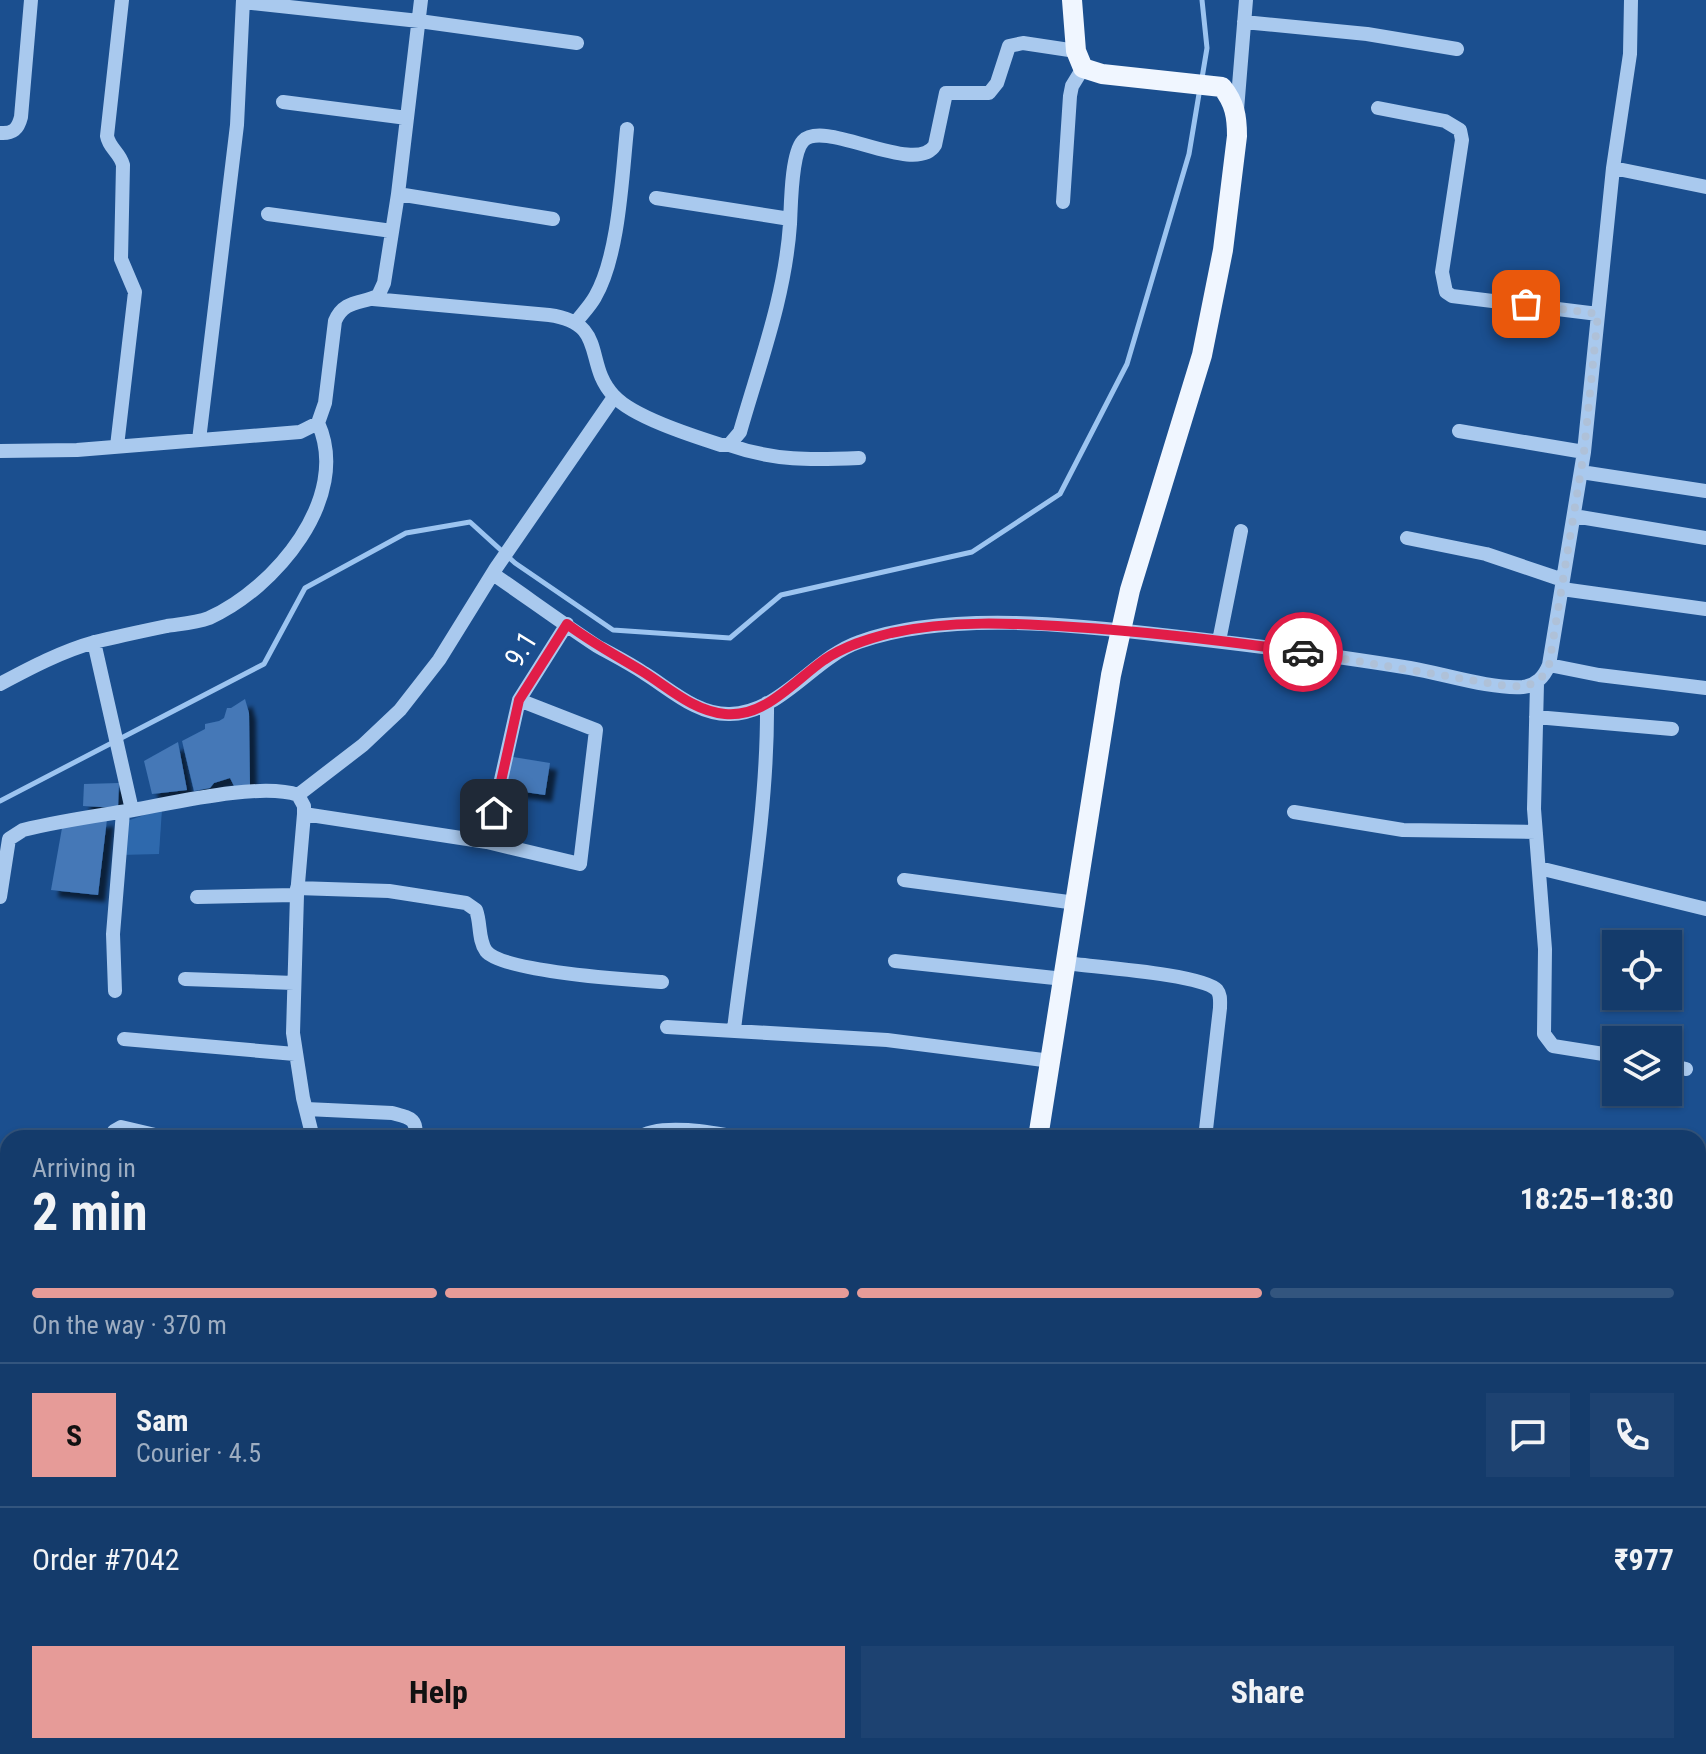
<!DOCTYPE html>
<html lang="en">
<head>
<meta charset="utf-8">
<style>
  body { margin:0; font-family:"Roboto Condensed",sans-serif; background:#1d4271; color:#f1f3f6; height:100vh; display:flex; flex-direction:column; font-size:30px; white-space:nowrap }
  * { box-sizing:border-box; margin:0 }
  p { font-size:26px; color:#9dadc1 }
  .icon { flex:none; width:44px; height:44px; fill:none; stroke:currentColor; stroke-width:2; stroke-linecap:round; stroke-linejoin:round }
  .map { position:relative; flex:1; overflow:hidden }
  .drawer { position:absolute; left:0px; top:1130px; width:1706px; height:624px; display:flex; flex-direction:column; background:#143b6b; border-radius:24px 24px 0 0; box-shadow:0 2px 6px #0004,0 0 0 2px #33557e }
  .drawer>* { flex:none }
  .fabs { position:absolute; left:1602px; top:930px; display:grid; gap:16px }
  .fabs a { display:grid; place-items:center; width:80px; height:80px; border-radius:0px; background:#143b6b; box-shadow:0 2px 6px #0004,0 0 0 2px #33557e; font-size:40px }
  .pin { position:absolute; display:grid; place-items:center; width:68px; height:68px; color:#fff; margin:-34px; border-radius:16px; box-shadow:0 4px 12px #0006 }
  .courier { position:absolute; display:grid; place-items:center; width:80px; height:80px; margin:-40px; border:6px solid #e11d48; border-radius:50%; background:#fff; color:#222; box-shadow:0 2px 10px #0007 }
  .summary em { font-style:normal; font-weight:700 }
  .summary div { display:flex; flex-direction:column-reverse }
  .summary { display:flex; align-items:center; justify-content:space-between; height:136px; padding:0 32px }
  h1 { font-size:52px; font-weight:700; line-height:60px }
  .bar { display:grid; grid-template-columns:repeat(4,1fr); gap:12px 8px; align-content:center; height:96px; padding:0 32px }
  .bar i { height:10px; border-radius:6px; background:#33557e }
  .bar .active { background:#e69b98 }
  .bar p { grid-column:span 4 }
  .line { display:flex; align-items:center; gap:20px; padding:0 32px; border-top:2px solid #33557e }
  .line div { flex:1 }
  .round { display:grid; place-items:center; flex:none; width:84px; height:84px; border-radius:0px; background:#1d4271 }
  .primary-button { display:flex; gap:16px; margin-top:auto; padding:16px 32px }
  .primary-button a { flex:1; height:92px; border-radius:0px; background:#e69b98; color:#111; font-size:32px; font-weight:700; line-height:92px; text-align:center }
  .primary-button a+a { background:#1d4271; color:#f1f3f6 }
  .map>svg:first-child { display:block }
  .green { fill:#2e69ad }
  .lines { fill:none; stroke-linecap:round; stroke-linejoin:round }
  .stream { stroke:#9cc4f0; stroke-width:5 }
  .building { fill:#4478b7; filter:url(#shadow) }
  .minor { stroke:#a9c9ee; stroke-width:14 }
  .major { stroke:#f0f6ff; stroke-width:20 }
  .done { stroke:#afc1d8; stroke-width:8; stroke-dasharray:0 14.4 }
  .route { stroke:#e11d48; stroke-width:10 }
  .labels { text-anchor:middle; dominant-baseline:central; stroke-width:6; stroke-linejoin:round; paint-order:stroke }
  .street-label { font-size:28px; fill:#fff; stroke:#1b4f8f }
</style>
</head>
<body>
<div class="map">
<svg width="1706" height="1754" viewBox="0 0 1706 1754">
  <defs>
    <filter id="shadow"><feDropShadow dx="7" dy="7" stdDeviation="2" flood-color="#0009"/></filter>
  </defs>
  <rect width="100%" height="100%" fill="#1b4f8f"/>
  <path class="green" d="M162,809l-3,45 -39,1 1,-32z"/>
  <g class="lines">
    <path class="stream" d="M1202,78l5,-30 -5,-48
      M0,801l264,-137 41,-76 101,-55 64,-11 45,41 98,67 117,8 51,-43 191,-43 88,-58 67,-130 62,-210 11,-66"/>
  </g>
  <path class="building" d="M245,699l4,14 1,73h-16l-4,-8 -16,5 -4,5 -16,3 -12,-50 23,-12v-5l14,-3 5,-3 3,-10h4z
    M178,742l9,48 -35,4 -8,-33z
    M513,757l37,6 -5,32 -41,-6z
    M119,783l-1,25 -35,-2 1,-22z
    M107,819l-9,76 -47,-5 11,-62z
    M313,1746h75l24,7 -101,1z
    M578,1746l32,7v1h-34z"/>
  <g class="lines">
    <path class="minor" d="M243,2l176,19 158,22
      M1244,22l123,12 90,15
      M283,102l124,16
      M1378,108l67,13 15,9 2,10 -20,132 4,20 6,4 146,18
      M1237,110l9,-110
      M0,133c13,1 18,-4 21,-16l10,-117
      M1613,168l93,19
      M398,194l155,25
      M656,198l134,21
      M1063,202l7,-106 2,-10 11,-18
      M268,214l124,17
      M373,299l176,16c60,8 34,49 65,81 19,21 79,40 107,49h8l11,-13c20,-70 45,-135 50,-208 1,-18 1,-70 13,-83 21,-23 113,36 132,4l11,-52h43l8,-10 12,-37 14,-3 53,8
      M576,322c6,-8 14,-16 19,-25 24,-41 27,-121 32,-168
      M1459,431l125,21
      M199,440l38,-315 6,-125
      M729,445c45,16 82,15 130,13
      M117,446l18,-154 -14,-33 2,-94c-3,-12 -14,-17 -16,-29l15,-136
      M0,451l77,-1 223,-18 18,-9 7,-20 10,-82c9,-21 25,-17 43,-25l6,-13 14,-89 23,-194
      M1581,472l125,19
      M1574,516l132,22
      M1407,538l79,16 77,26
      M493,574c35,24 69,49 104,72 16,9 32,17 47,27 26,16 53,42 86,41 51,-1 83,-56 129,-72 88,-32 220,-17 312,-6 80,9 160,19 239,32 35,6 79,21 113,19 14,-2 21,-10 26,-22l35,-213 29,-284 17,-114 1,-54
      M1562,589l144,20
      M1219,641l22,-110
      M94,642l38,168
      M1549,665l50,10 107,13
      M1537,683l-3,126 11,140 -1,85 9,12 63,10
      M0,684c30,-16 62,-33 95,-42 24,-6 48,-11 72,-16 13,-2 29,-3 42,-8 65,-29 143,-120 109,-195
      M1536,717l136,12
      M298,795l65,-50 37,-35 39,-50 57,-92 118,-171
      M1294,812l109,18 133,2
      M304,814l183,28 93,22 16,-134 -77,-30
      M487,842l32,-142 48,-76
      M1539,868l167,41
      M904,880l172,23
      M297,888l92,3 77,12 10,7c5,13 2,30 10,41 16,21 145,29 176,31
      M0,897l9,-58 14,-9c36,-9 73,-14 110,-20 40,-7 128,-28 165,-15l6,11v8l-7,81 -4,138 10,65 10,40
      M197,897l100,-2
      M895,961l169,18
      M1066,963c27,4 136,11 151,27 4,5 3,11 3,18l-15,130
      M185,979l109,4
      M115,991l-2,-57 10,-122
      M667,1027l220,13 164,21
      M734,1029c13,-108 34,-217 33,-326
      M124,1039l171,15
      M1668,1065l18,4
      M306,1109l86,4c18,5 26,5 23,25
      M111,1138l3,-7 7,-4 47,11
      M638,1138c22,-16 78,-5 104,0
      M0,1258l8,2
      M1698,1438l8,1
      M1698,1540h8
      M0,1581l8,-16
      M1698,1642l8,2
      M0,1666l8,2
      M640,1746l31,8
      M856,1746l34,8
      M266,1754l2,-8
      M1328,1754l1,-8
      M1433,1754l2,-8
      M1701,1754l5,-9"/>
    <path class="major" d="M1038,1138l73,-463 19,-85 72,-235 21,-105 14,-114c0,-19 -2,-33 -15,-49l-120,-13 -19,-6 -7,-17 -4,-51
      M1005,1754l1,-8"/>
  </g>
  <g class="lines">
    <path class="done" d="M1303,652l203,34c21,1 34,0 43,-21l35,-213 14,-138 -72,-10"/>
    <path class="route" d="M494,813l25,-113 48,-76c25,19 52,33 78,49 25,16 49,38 80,41 40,4 69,-33 99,-54 21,-14 43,-21 67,-27 59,-13 122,-10 182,-6 77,5 154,14 230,25"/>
  </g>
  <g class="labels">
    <g class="street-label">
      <text transform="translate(521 649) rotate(-58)">9.1</text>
    </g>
  </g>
</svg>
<div class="fabs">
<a><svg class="icon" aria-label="locate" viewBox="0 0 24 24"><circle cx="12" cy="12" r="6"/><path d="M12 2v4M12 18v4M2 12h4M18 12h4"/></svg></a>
<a><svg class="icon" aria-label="layers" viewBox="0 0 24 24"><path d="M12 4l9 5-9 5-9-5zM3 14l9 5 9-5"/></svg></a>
</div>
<div class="pin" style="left:1526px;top:304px;background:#ea580c"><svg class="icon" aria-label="bag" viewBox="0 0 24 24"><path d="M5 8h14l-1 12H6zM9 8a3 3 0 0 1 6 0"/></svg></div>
<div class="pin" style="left:494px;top:813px;background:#1f2937"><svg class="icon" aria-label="home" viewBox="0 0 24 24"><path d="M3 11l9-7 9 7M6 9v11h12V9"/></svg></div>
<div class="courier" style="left:1303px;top:652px"><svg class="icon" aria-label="car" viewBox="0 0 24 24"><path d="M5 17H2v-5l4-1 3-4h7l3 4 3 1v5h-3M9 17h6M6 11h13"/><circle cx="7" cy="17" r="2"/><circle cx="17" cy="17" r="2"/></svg></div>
<section class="drawer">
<div class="summary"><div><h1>2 min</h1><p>Arriving in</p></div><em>18:25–18:30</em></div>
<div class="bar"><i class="active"></i><i class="active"></i><i class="active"></i><i></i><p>On the way · 370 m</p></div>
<div class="line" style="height:144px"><b class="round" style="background:#e69b98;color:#111">S</b><div><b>Sam</b><p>Courier · 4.5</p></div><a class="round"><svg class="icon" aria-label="chat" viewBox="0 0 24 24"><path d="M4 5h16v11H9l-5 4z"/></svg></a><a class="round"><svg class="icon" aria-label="phone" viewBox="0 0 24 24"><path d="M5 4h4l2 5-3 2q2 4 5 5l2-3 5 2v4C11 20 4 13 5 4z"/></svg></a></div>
<div class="line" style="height:104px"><div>Order #7042</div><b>₹977</b></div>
<div class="primary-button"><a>Help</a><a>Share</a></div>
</section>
</div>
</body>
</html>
